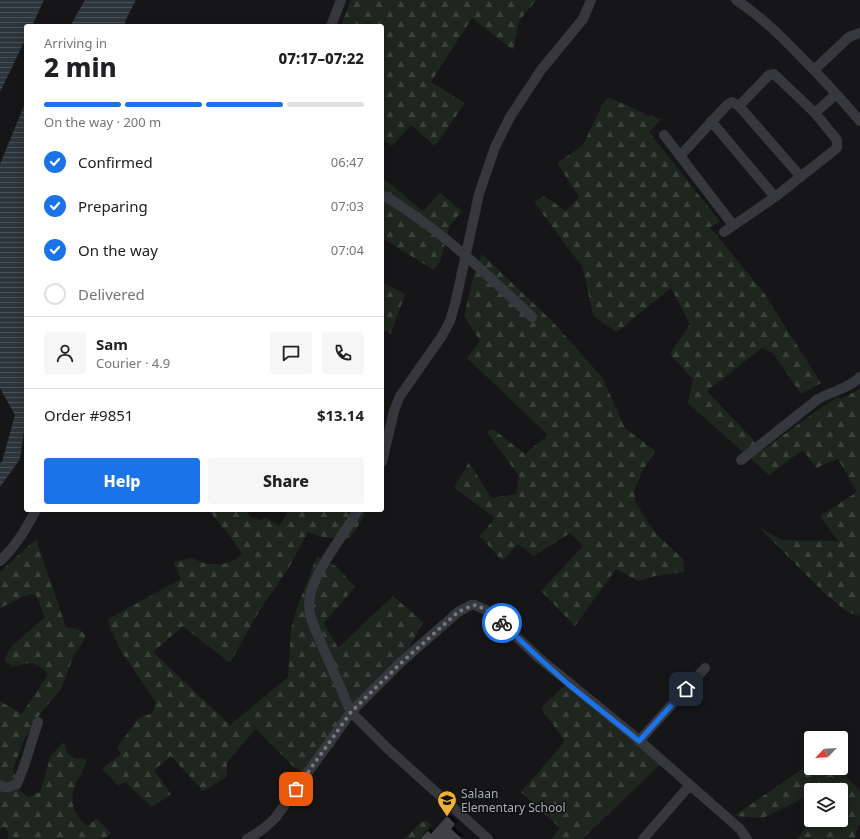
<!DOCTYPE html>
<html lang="en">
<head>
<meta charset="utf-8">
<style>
  body { margin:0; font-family:"Noto Sans",sans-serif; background:#f6f6f6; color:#202124; height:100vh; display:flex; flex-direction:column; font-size:15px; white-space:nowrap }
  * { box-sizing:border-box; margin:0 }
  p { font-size:13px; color:#757577 }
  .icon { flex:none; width:22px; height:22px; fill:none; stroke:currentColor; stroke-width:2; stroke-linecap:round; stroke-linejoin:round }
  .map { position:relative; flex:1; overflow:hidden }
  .panel { position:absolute; left:24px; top:24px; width:360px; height:488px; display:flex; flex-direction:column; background:#fff; border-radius:4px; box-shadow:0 2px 10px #0003 }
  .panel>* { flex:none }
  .needle { width:26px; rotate:245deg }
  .controls { position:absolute; left:804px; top:731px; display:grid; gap:8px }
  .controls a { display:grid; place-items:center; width:44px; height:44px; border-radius:4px; background:#fff; box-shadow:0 2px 10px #0003; font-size:20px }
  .pin { position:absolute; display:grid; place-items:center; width:34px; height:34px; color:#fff; margin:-17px; border-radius:8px; box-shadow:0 2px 6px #0006 }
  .courier { position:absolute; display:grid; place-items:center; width:40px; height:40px; margin:-20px; border:3px solid #1a73e8; border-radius:50%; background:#fff; color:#222; box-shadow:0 1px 5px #0007 }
  .summary em { font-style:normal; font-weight:800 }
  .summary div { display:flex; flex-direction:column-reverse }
  .summary { display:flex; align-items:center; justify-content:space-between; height:68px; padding:0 20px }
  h1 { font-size:26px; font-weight:800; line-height:30px }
  .bar { display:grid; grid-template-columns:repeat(4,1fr); gap:6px 4px; align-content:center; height:48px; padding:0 20px }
  .bar i { height:5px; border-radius:3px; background:#e0e0e0 }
  .bar .current { background:#1a73e8 }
  .bar p { grid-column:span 4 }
  .line { display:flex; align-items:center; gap:10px; padding:0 20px; border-top:1px solid #e0e0e0 }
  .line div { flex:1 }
  .round { display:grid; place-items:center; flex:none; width:42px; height:42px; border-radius:4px; background:#f6f6f6 }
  ol { padding:0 20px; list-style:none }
  li { display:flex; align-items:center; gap:12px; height:44px }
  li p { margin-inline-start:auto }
  li .icon { padding:4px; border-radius:50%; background:#1a73e8; color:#fff; stroke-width:4 }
  li:last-child { color:#757577 }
  li i { width:22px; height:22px; border:2px solid #e0e0e0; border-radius:50% }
  .action { display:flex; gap:8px; margin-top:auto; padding:8px 20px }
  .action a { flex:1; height:46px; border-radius:4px; background:#1a73e8; color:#fff; font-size:16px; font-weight:800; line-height:46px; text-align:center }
  .action a+a { background:#f6f6f6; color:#202124 }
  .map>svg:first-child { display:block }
  .forest { fill:url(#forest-firs) }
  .water { fill:url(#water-rules) }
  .building { fill:#404145; filter:url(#shadow) }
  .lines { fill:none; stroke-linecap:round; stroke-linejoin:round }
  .minor { stroke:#37383d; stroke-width:10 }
  .done { stroke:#757880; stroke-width:4; stroke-dasharray:0 7.2 }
  .route { stroke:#1a73e8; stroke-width:5 }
  .labels { text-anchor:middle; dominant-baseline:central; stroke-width:3; stroke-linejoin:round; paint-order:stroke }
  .poi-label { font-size:12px; fill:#a8adb8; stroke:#111113; text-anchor:start }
</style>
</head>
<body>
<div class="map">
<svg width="860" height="839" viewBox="0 0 860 839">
  <defs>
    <pattern id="forest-firs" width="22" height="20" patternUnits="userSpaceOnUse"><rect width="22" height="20" fill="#1e261f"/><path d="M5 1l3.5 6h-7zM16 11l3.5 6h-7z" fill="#3c433d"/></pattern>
    <pattern id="water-rules" width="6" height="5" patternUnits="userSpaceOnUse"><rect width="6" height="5" fill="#2c353c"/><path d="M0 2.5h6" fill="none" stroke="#485056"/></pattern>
    <filter id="shadow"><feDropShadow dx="2.5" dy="-2.5" stdDeviation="0" flood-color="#0009"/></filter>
  </defs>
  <rect width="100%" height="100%" fill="#161618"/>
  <path class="forest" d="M351,0h185l-17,21 -6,29 -41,-32 -41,64 34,21 -30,43 -24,-21 -19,21 -10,-7v-113h-41z
    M609,97l38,18 14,4 -12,13 71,90 -10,5 54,66 57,90 -20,11 -28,-41 -11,-5 -55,43 56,59 59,-43 16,-10 3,2 19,-10v227l-13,-4 -25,-21 -63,-64 23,13 56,1 -18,-25 37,-24 -19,-33 -22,9 -13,-18 -34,25 -81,-72 5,-24 -23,-25 20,-30 -19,-36 -54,44 -24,-16 -10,-48 -49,-66 10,-6 22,15 13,-14 -22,-34 26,-18 20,-42z
    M382,177l41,34 17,-18 22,18 -13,16 -8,32 -7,11 -52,-32z
    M482,254l70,67 50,56 23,51 30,23 -13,21 -8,19 2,12 19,30 28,26 1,13 -29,4 -17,5 -22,-12 -41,57 -34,-35 42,-45 -13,-13 -36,23 -16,-12 -16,17 -22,-25 15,-18 -41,-30 15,-26 22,36 25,-4 3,-18 -32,-44 6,-3 32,25 23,-19 -81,-77 13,-17 -16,-25 10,-42z
    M382,282l23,12 -14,40 -9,-5z
    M208,510h38l4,7 11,3 5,-3 13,9 10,-16h70l7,4 -17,25 -26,-2 -15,-5 -20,37 -29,42 -29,52 -47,-37 -30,26 77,73 58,-48 3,-48 6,-21 20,-52 20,11 18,20 -31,36 14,25 55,-52 30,26 -29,54 -32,29 -30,43 -29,25 -9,-6 -38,-38 -29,33v15l-24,14 -32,-35 -17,14 17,24 -19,13 -27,-25 -6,4 -17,-17 19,-15 -4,-6 21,-29 14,-6 4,-10 -27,-41 -7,-9 -12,-25 -2,-9 73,-40 -8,-17 18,-4 15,6h17l12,-4 7,-6 -12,-18z
    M36,539l30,88 14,3 6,6 -6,11 -5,6 -14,36 -19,22 -17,27 -12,31 7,22 9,6 11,-5 11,-37 13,-13 4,12 8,5 8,-1 3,4c-13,23 -25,43 0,64l10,-7 14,14 -7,6h-95l-1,-8 -5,-4 -3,3v-129l22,13 26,-40c-14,-14 -18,-12 -35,-7l-9,-7 8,-14 33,-29 -9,-22 -7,-1 -29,14v-36z
    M569,681l95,80 -80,76 1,2h-34l9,-11 -39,-36 44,-51 -24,-33z
    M811,763v5h27l22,23v33l-4,7 -1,8h-58l15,-19h29v-30h-30v7l-1,-2 -47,23 -29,-2z
    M427,821l5,4 -14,14h-14l16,-16z"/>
  <path class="water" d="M0,0h44l-12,26h-6v12l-26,54z
    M85,0h51l-9,17 -3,9h-54z
    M26,101v219l-2,4 2,27v67l-6,41 -20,28v-24l2,-1 13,-47 -15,-27v-224z"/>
  <path class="building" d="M447,816l8,8 -4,5 11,10h-42l8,-8 3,3z"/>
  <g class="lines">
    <path class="minor" d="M736,0c26,17 47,38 68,60 20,20 38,40 56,61
      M331,26l10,-26
      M814,70l35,-33 11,-4
      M739,106l30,-31 5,-1 41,39
      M711,121l64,76
      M664,135l69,90
      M680,156l47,-51 5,-3 7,4 62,71
      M382,195c13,6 24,15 36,23 41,29 77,64 114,99
      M724,232l51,-35 62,-49v-8l-22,-27 21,-19
      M741,460l77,-61c14,-8 30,-10 42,-22
      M382,462l12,-51 6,-15 42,-60 8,-15 6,-21 23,-106 16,-47 15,-30 31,-47 42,-51 8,-19
      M358,510c-14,26 -49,66 -49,95 0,9 3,16 6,24l36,83 36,36 101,91
      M0,561c16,-15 26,-32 36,-51
      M639,741l66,-73
      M0,785c6,5 11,1 17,-1l7,-18 14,-44
      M247,839c11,-6 20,-12 29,-22l75,-105 49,-49 58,-51 13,-7h4l15,7 49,46 94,77 57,50 50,44 7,10
      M643,839l47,-54"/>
  </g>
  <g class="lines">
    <path class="done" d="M296,789l55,-77 49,-48 58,-52 13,-6 5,-1 14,7 12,11"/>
    <path class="route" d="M502,623l37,35 29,26 71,57 47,-52"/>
  </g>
  <defs>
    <symbol id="school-pin" viewBox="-11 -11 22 30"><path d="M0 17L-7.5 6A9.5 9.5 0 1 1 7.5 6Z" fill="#f2b134" stroke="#111113"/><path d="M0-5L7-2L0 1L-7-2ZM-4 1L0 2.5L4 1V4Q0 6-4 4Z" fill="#111"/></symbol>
  </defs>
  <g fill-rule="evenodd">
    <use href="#school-pin" x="436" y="789" width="22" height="30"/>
  </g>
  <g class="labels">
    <g class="poi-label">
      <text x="461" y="793">Salaan<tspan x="461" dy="14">Elementary School</tspan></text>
    </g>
  </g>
</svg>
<div class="controls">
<a><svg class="needle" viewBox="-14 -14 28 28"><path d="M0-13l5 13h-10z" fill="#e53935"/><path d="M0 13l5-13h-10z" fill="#757577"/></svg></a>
<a><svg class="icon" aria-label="layers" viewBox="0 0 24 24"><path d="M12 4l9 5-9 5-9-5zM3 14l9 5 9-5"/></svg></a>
</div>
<div class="pin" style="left:296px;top:789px;background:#ea580c"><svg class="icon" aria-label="bag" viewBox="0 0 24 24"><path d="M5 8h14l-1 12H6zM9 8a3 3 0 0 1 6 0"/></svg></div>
<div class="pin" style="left:686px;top:689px;background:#1f2937"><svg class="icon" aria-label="home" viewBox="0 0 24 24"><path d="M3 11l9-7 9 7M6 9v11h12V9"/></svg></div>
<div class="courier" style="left:502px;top:623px"><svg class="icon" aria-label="bike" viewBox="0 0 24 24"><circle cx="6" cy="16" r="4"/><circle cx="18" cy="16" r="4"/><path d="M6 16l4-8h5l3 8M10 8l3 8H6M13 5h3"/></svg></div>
<section class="panel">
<div class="summary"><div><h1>2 min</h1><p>Arriving in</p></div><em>07:17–07:22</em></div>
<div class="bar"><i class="current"></i><i class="current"></i><i class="current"></i><i></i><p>On the way · 200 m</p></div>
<ol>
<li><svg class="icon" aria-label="check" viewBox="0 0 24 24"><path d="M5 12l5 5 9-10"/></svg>Confirmed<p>06:47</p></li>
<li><svg class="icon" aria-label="check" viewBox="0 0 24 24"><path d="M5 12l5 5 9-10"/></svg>Preparing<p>07:03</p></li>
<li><svg class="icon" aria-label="check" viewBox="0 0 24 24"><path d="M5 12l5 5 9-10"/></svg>On the way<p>07:04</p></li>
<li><i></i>Delivered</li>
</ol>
<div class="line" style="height:72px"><a class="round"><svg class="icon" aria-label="person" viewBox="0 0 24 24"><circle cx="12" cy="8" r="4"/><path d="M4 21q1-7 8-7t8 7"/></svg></a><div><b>Sam</b><p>Courier · 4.9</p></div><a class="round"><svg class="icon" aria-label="chat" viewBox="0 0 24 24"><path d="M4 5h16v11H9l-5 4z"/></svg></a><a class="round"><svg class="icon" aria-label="phone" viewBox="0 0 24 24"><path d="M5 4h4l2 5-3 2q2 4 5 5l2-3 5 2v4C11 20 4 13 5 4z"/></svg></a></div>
<div class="line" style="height:52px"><div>Order #9851</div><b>$13.14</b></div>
<div class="action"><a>Help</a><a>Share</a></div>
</section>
</div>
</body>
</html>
